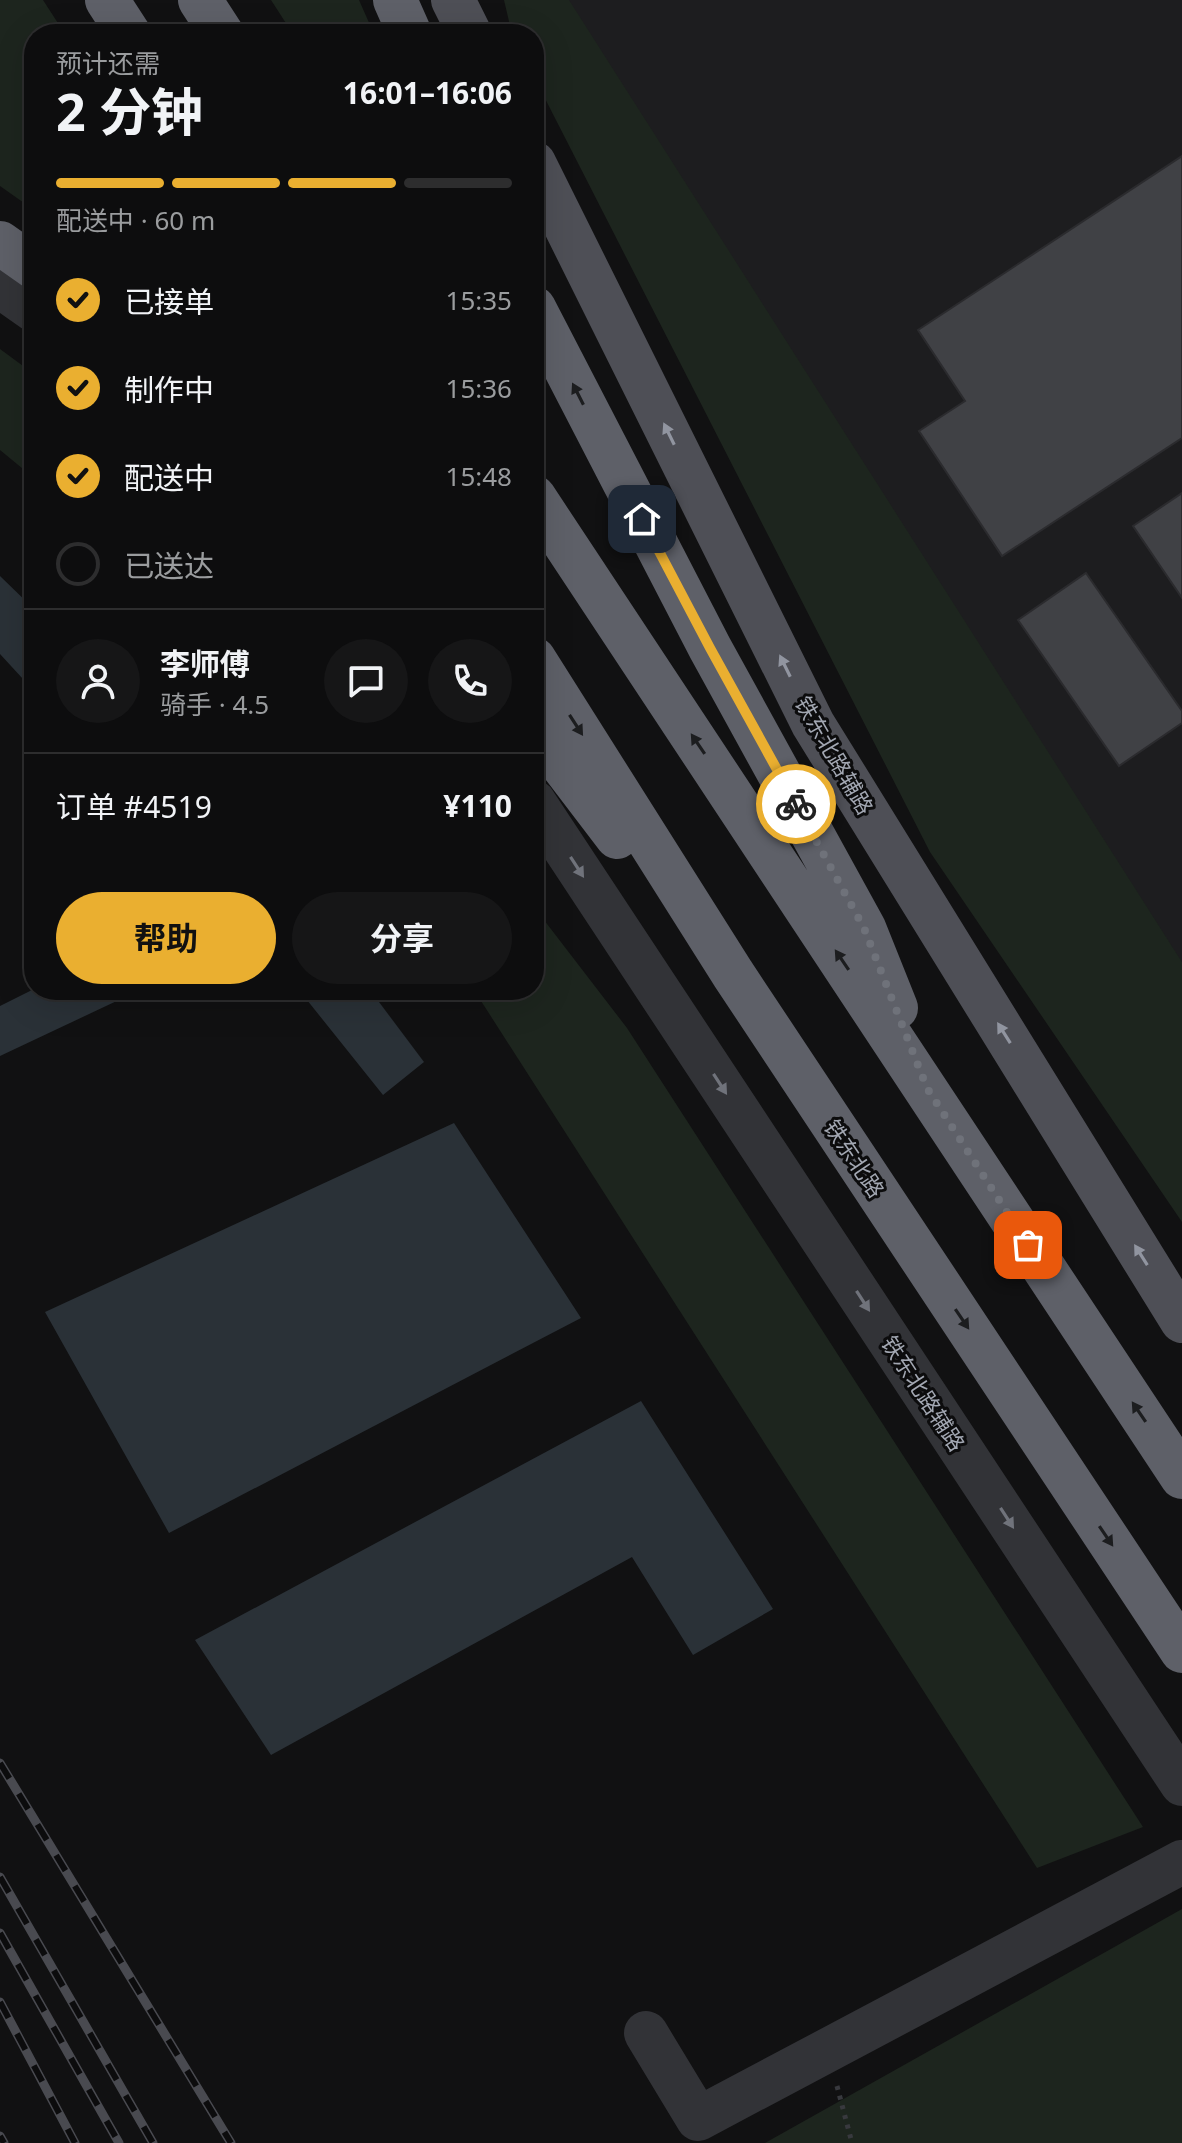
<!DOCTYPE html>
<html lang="zh">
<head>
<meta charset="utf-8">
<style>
  body { margin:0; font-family:"Noto Sans","Noto Sans SC",sans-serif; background:#161617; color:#f1f3f6; height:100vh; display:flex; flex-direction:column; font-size:30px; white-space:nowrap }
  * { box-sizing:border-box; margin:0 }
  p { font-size:26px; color:#9a9c9e }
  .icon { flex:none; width:44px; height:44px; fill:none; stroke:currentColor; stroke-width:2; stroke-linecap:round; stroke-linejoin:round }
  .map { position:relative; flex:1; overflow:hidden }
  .side { position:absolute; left:24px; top:24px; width:520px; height:976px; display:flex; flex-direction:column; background:#0d0d0e; border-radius:32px; box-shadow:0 8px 32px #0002,0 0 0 2px #2d2d2e }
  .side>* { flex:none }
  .pin { position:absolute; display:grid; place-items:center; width:68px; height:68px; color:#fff; margin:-34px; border-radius:16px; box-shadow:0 4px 12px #0006 }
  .courier { position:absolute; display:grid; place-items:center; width:80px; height:80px; margin:-40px; border:6px solid #eaaf30; border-radius:50%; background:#fff; color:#222; box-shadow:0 2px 10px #0007 }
  .headline em { font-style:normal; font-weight:700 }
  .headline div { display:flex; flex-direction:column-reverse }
  .headline { display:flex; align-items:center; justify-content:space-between; height:136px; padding:0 32px }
  h1 { font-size:52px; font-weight:700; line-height:60px }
  .bar { display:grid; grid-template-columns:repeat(4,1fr); gap:12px 8px; align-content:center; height:96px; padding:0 32px }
  .bar i { height:10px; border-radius:6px; background:#2d2d2e }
  .bar .on { background:#eaaf30 }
  .bar p { grid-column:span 4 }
  .line { display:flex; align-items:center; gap:20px; padding:0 32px; border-top:2px solid #2d2d2e }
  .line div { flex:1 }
  .round { display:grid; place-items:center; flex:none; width:84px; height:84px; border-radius:42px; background:#161617 }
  ol { padding:0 32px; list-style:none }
  li { display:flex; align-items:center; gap:24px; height:88px }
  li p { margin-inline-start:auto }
  li .icon { padding:8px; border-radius:50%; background:#eaaf30; color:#111; stroke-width:4 }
  li:last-child { color:#9a9c9e }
  li i { width:44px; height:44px; border:4px solid #2d2d2e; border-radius:50% }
  .action { display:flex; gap:16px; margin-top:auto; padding:16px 32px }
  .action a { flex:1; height:92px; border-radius:48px; background:#eaaf30; color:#111; font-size:32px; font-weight:700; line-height:92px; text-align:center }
  .action a+a { background:#161617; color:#f1f3f6 }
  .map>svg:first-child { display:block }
  .built { fill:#1d1d1f }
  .green { fill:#1d251e }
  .water { fill:#2a3137 }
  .building { fill:#404145; stroke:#2b2b2e; stroke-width:2 }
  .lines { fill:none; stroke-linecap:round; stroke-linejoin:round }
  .path { stroke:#38393e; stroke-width:5; stroke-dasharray:4 6; stroke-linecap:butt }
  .minor { stroke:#323337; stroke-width:44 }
  .major { stroke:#4e4f56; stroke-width:44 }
  .highway { stroke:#5e6068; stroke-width:44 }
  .rail-casing { stroke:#494a50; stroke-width:9 }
  .rail { stroke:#0c0c0d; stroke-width:6; stroke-dasharray:18; stroke-linecap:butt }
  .oneway { fill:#1c1d1f }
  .oneway2 { fill:#9195a0 }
  .oneway3 { fill:#70737b }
  .done { stroke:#6f727a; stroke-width:8; stroke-dasharray:0 14.4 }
  .route { stroke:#eaaf30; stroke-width:10 }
  .labels { text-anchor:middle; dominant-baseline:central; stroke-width:6; stroke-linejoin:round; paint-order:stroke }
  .street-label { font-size:22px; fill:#a2a7b2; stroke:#0c0c0d }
</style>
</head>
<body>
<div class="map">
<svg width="1182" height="2143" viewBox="0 0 1182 2143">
  <rect width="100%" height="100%" fill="#111112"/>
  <path class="built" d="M567,0h615v963z"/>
  <path class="green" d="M0,0h43l22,34h-31v176l-34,-24z
    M271,0h88l15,34h-81z
    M504,0h65l613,962v260l-252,-370 -396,-775v-43h-22z
    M0,349l34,25v104l-34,-28z
    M534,907l93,121 516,799 -106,41 -563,-878h60z
    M1182,1909v234h-417z"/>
  <path class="water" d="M0,576l34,33v82l-34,-37z
    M34,989v1h106l-140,66v-50z
    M299,990h71l54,72 -41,33z
    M454,1123l127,195 -412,215 -124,-221z
    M641,1401l132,208 -80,46 -61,-98 -361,198 -76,-115z"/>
  <path class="building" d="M1182,156v282l-180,118 -83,-125 46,-30 -47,-71z
    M1182,493v105l-49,-72z
    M1086,573l96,138v12l-63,43 -101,-146z"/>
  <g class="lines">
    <path class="path" d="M837,2086l15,57"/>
    <path class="minor" d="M0,286l34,24
      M534,802l648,982
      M646,2033l52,86 484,-257"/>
    <path class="major" d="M453,0l17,34
      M534,163l279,561 369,597"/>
    <path class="highway" d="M107,0l22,34
      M200,0l22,34
      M395,0l15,34
      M0,243l34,24
      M534,308l176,340 154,280 32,80
      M534,497l648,980
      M534,659l199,315 449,677
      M534,728l83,109"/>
    <defs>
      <path id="rail" d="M0,1763l231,380
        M0,1877l153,266
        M0,1933l119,210
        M0,2002l75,141
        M0,2136l4,7"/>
    </defs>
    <use href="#rail" class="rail-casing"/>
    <use href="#rail" class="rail"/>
  </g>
  <defs><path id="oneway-solid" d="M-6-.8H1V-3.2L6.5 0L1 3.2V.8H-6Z" transform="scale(2)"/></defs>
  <g class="oneway">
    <use href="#oneway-solid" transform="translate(578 394) rotate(-117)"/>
    <use href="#oneway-solid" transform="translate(576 725) rotate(57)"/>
    <use href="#oneway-solid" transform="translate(698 744) rotate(-124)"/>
    <use href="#oneway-solid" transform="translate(842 960) rotate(-124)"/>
    <use href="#oneway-solid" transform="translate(962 1319) rotate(56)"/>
    <use href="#oneway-solid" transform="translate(1139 1412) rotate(-124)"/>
    <use href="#oneway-solid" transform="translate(1106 1536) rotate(56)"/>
  </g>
  <g class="oneway2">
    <use href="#oneway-solid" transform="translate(669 434) rotate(-116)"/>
    <use href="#oneway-solid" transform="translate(785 666) rotate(-116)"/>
    <use href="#oneway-solid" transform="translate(1004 1033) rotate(-122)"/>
    <use href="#oneway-solid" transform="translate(1141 1255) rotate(-122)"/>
  </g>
  <g class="oneway3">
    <use href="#oneway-solid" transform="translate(577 867) rotate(57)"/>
    <use href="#oneway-solid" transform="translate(720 1084) rotate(57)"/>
    <use href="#oneway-solid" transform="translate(863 1301) rotate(57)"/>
    <use href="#oneway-solid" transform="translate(1007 1518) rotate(57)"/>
  </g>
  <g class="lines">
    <path class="done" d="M796,804l68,124 63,160 101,157"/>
    <path class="route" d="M642,519l68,129 86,156"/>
  </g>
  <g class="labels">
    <g class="street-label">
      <text transform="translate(835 755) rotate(60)">铁东北路辅路</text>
      <text transform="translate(855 1158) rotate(56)">铁东北路</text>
      <text transform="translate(924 1393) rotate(57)">铁东北路辅路</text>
    </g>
  </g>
</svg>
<div class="pin" style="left:1028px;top:1245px;background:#ea580c"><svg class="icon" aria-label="bag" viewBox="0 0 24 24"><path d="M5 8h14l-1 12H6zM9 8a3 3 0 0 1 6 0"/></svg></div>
<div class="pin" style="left:642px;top:519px;background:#1f2937"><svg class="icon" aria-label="home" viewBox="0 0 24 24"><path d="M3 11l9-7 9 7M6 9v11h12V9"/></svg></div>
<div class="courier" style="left:796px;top:804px"><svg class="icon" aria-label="bike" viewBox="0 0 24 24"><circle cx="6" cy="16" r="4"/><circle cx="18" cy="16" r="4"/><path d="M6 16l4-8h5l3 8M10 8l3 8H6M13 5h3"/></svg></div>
<section class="side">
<div class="headline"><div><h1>2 分钟</h1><p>预计还需</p></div><em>16:01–16:06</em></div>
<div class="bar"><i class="on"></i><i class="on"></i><i class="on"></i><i></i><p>配送中 · 60 m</p></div>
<ol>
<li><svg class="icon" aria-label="check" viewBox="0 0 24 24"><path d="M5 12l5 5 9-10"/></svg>已接单<p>15:35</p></li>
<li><svg class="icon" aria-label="check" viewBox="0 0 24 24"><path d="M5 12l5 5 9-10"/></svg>制作中<p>15:36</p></li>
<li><svg class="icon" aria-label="check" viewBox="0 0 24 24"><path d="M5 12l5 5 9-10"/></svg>配送中<p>15:48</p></li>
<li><i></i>已送达</li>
</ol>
<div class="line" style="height:144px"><a class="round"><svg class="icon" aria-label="person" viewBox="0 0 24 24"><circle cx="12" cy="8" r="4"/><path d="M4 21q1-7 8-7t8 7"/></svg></a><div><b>李师傅</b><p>骑手 · 4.5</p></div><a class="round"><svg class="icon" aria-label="chat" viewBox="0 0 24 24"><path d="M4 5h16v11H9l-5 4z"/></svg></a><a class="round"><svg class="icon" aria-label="phone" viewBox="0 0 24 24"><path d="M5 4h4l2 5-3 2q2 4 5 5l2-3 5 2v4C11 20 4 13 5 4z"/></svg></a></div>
<div class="line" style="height:104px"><div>订单 #4519</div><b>¥110</b></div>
<div class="action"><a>帮助</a><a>分享</a></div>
</section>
</div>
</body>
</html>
